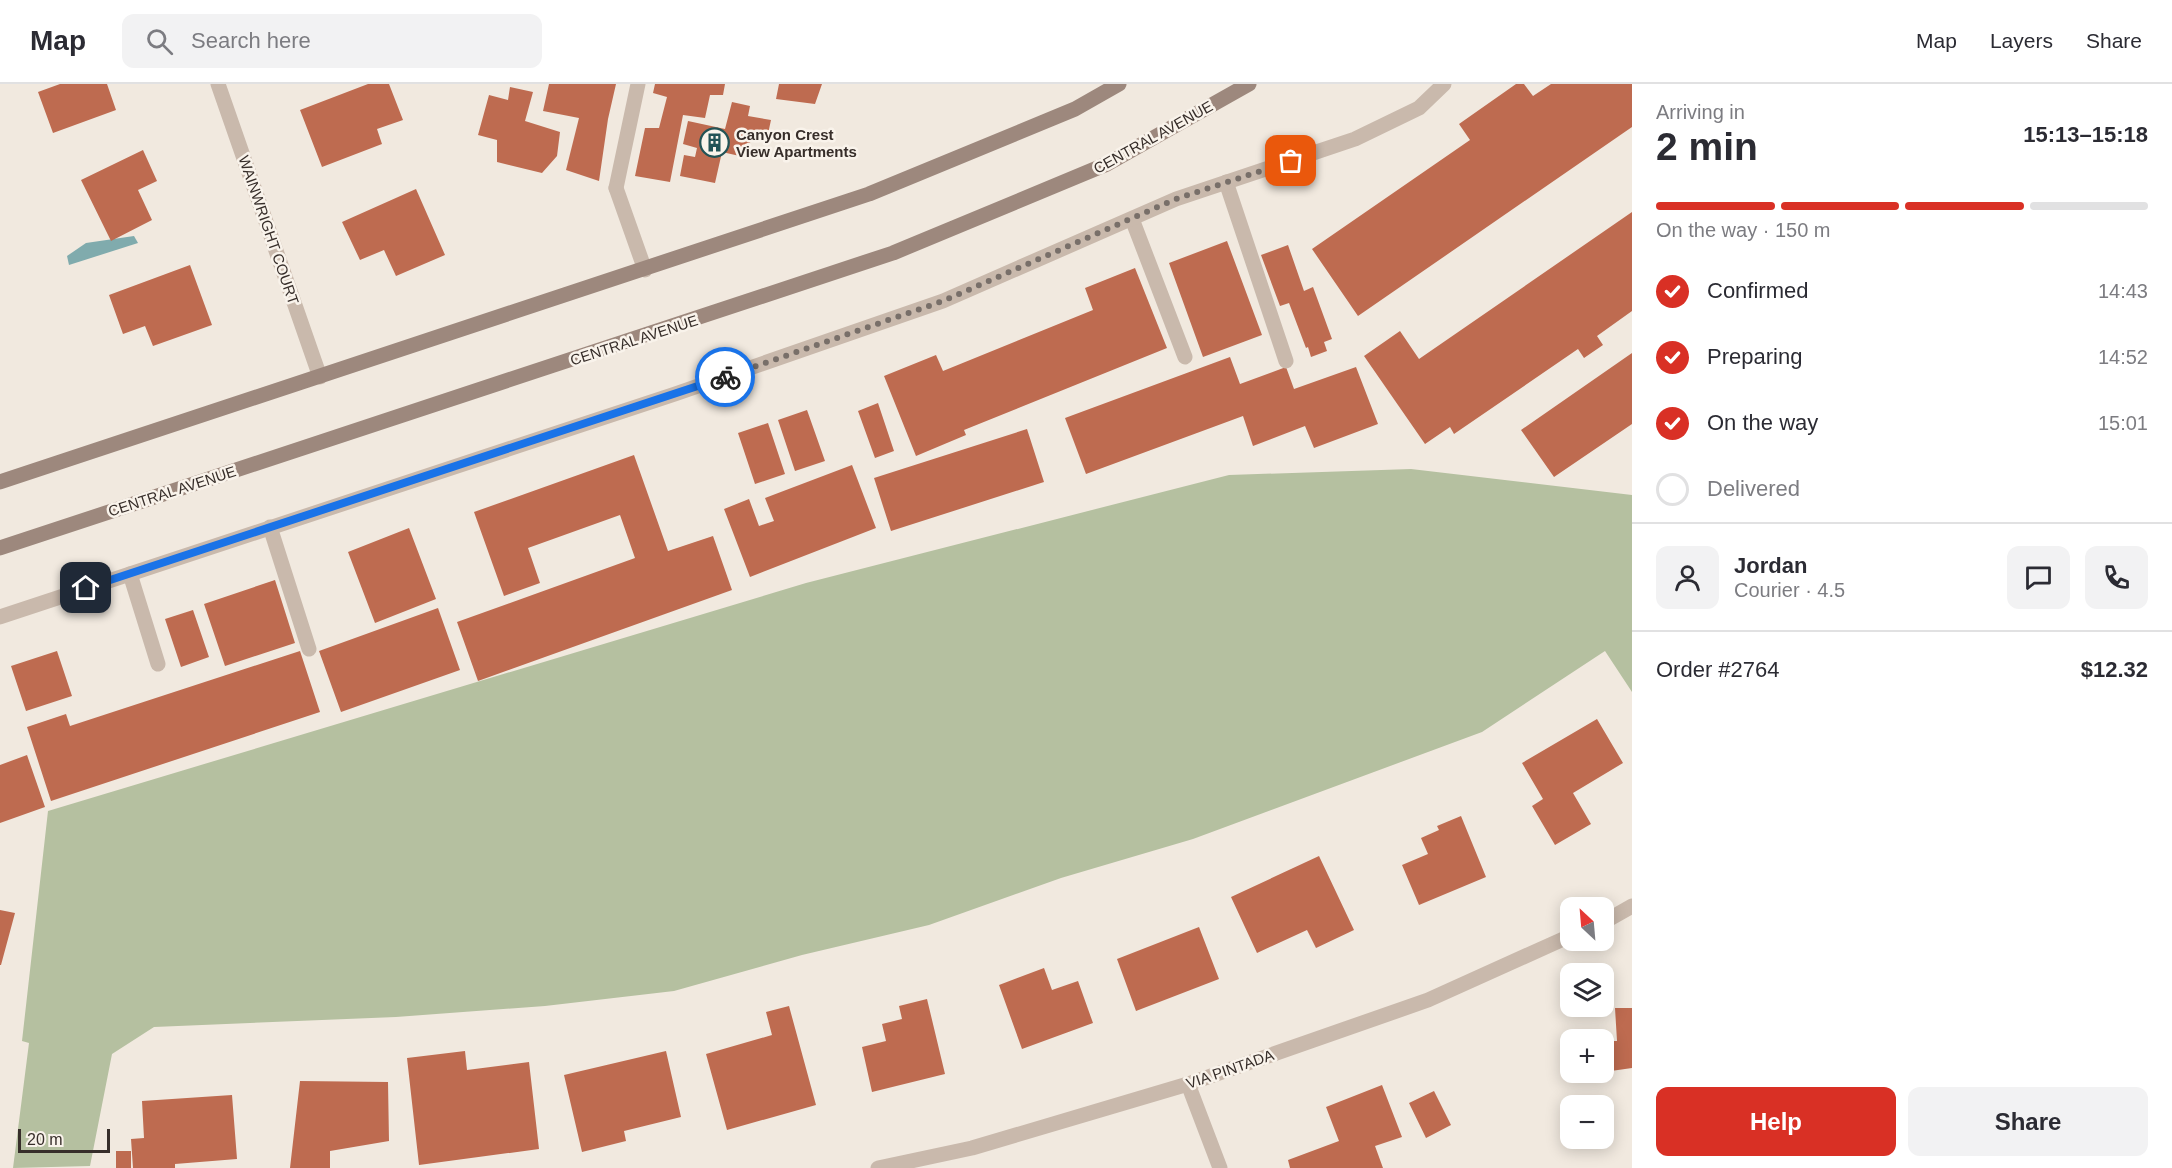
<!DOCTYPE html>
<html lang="en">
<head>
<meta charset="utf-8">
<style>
  body { margin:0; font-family:Arial,sans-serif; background:#f2f2f3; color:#2b2b33; height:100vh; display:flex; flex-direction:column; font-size:22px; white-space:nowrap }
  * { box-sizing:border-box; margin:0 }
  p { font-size:20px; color:#7c7c81 }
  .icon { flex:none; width:33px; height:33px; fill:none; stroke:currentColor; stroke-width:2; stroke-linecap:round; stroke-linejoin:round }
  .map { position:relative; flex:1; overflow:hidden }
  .side { display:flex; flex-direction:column; background:#fff; width:540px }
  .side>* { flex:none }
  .needle { width:39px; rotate:334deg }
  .tools { position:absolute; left:1560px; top:813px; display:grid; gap:12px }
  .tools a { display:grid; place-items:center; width:54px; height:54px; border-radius:12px; background:#fff; box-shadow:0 3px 15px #0003; font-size:30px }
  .scale { position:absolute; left:18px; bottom:15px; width:92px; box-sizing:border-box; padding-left:6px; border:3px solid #372e2a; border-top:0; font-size:16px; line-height:21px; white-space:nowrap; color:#372e2a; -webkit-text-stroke:4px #f9f3eb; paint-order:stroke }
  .pin { position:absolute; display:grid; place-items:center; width:51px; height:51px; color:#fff; margin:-26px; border-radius:12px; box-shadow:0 3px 9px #0006 }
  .courier { position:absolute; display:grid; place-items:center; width:60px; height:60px; margin:-30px; border:4px solid #1a73e8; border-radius:50%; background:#fff; color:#222; box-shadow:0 2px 8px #0007 }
  .summary em { font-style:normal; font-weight:700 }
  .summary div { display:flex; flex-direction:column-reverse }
  .summary { display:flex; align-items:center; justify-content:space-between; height:102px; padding:0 24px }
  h1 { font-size:39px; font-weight:700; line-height:45px }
  .bar { display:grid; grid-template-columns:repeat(4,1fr); gap:9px 6px; align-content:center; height:72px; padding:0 24px }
  .bar i { height:8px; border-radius:4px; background:#e1e1e2 }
  .bar .current { background:#d93025 }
  .bar p { grid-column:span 4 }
  .line { display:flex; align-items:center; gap:15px; padding:0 24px; border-top:2px solid #e1e1e2 }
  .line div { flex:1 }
  .round { display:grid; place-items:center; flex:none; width:63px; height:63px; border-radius:12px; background:#f2f2f3 }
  ol { padding:0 24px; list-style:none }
  li { display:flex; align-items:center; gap:18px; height:66px }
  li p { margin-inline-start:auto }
  li .icon { padding:6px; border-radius:50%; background:#d93025; color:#fff; stroke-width:4 }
  li:last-child { color:#7c7c81 }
  li i { width:33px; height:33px; border:3px solid #e1e1e2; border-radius:50% }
  .action { display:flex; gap:12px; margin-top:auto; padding:12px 24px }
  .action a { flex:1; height:69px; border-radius:12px; background:#d93025; color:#fff; font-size:24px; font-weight:700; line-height:69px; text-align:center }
  .action a+a { background:#f2f2f3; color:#2b2b33 }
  header { display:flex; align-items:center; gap:36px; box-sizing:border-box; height:84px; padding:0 30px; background:#fff; border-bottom:2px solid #e1e1e2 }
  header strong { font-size:28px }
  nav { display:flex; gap:33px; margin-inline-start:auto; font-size:21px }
  .search { width:420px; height:54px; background:#f2f2f3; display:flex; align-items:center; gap:15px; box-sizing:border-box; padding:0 21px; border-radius:12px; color:#7c7c81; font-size:22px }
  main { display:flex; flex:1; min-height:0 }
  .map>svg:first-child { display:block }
  .green { fill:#b5c0a0 }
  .water { fill:#80abad }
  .building { fill:#be6b50 }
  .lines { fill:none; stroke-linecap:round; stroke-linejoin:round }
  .service { stroke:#c9b9ac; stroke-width:15 }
  .minor { stroke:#c9b9ac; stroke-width:15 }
  .secondary { stroke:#9d887d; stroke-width:15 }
  .done { stroke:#786f69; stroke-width:6; stroke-dasharray:0 10.8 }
  .route { stroke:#1a73e8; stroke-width:8 }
  .labels { text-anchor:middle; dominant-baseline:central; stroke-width:5; stroke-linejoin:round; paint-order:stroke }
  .poi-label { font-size:15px; font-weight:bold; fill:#372e2a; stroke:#f9f3eb; text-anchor:start }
  .street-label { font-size:15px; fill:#372e2a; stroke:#f9f3eb }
</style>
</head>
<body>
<header>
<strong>Map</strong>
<div class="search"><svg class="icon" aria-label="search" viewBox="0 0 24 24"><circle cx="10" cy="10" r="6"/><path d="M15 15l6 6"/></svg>Search here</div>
<nav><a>Map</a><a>Layers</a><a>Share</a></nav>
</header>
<main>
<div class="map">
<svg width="1632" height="1084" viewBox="0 0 1632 1084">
  <rect width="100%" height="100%" fill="#f1e9df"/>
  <path class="green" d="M1411,385l221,26v197l-27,-41 -123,81 -289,107 -132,39 -132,47 -127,30 -128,36 -129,15 -149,11 -242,10 -42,27 -22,112 -77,2 16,-125 -7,-2 26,-230 758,-228 423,-108z"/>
  <path class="water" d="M134,152l4,7 -69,22 -2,-9 19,-13z"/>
  <path class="building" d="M60,0h47l9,26 -63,23 -15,-41z
    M368,0h21l14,36 -26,9 5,15 -60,23 -22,-57z
    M549,0h67l-8,35 -9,62 -33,-11 13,-52 -36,-7z
    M655,0h70l-2,11h-13l-5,23 -22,-3 -13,67 -35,-6 10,-48h14l8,-31 -14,-4z
    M779,0h43l-7,20 -39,-5z
    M1516,0h8l9,12 18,-12h81v43l-274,189 -46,-67 158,-109 -11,-16z
    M510,3l23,5 -8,29 35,11 -3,24 -15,17 -45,-11v-22l-19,-5 11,-40 19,5z
    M732,18l18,4 -2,10 23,4 -5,23 -15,-4 -1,4h-3l-3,14 -22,-5 -7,31 -35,-7 4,-21 11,2 2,-9 -14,-4 5,-23 37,8z
    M143,66l14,31 -19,9 14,30 -41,21 -30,-61z
    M416,105l29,66 -49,21 -12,-26 -24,10 -18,-38z
    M1632,128v99l-35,25 6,9 -19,13 -6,-9 -124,85 -4,-7 -25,17 -61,-88 36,-25 19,28z
    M1227,157l35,94 -59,22 -34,-94z
    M1288,161l16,46 9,-4 19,52 -8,3 3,9 -16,6 -3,-10 -2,1 -17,-45 -9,3 -19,-51z
    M190,181l22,60 -59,21 -8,-20 -22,8 -14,-39z
    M1135,184l32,80 -203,82 2,5 -50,21 -32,-80 52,-21 7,16 150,-61 -8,-22z
    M1632,269v71l-78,53 -33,-47z
    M1230,273l10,27 46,-17 8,22 62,-22 22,57 -64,24 -9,-22 -52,20 -10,-30 -157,58 -21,-56z
    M878,319l16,48 -19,7 -17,-47z
    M807,326l18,51 -30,10 -17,-51z
    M768,339l17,51 -30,10 -17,-51z
    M1027,345l17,53 -153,49 -17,-53z
    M634,371l34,96 45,-15 19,54 -254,91 -21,-59 178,-64 -15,-43 -92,33 12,35 -36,13 -30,-84z
    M852,381l24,63 -126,49 -26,-68 25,-10 10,27 15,-5 -9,-23z
    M409,444l27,71 -61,24 -27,-71z
    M275,496l20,63 -70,23 -21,-62z
    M438,524l22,62 -119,42 -22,-61z
    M193,526l16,47 -28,10 -16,-48z
    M57,567l15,45 -46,15 -15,-45z
    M300,567l20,61 -269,89 -24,-74 39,-13 4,12z
    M1597,635l26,44 -50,30 18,31 -36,21 -23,-39 11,-7 -21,-36z
    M27,671l18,52 -45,16v-58z
    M1461,732l25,61 -67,28 -17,-40 26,-11 -7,-16 18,-8 -2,-4z
    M1319,772l35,74 -38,18 -9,-18 -50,23 -26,-56z
    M0,826l15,3 -14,52h-1z
    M1199,843l20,52 -83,32 -19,-52z
    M1044,884l8,22 26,-9 15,42 -71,26 -23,-64z
    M927,915l18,75 -73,18 -10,-45 24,-6 -4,-17 20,-5 -3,-13z
    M789,922l27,99 -89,25 -21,-76 66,-19 -6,-23z
    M1615,924h17v60l-28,4v-31h13z
    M1570,960v15l-5,2 -5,-13z
    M465,967l2,19 62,-8 10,87 -120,16 -12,-107z
    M666,967l15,66 -57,14 2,10 -44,11 -18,-77z
    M300,997l88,1 1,59 -59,10v17h-40z
    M1382,1001l20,52 -27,9 8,22h-93l-2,-8 51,-19 -13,-34z
    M1434,1007l17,34 -25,13 -17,-35z
    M232,1011l5,64 -62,5v4h-42l-2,-29 13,-1 -2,-37z
    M116,1067h15v17h-15z"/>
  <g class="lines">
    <path class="service" d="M1226,98l60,179
      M616,104l22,-104
      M1132,135l53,138
      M270,443l39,122
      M130,490l28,90"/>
    <path class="minor" d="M218,0l102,293
      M616,104l29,82
      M0,533l675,-223 268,-93 233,-102 179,-60 64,-31 25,-24
      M1604,838l28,-16
      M1188,1000l32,84
      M878,1084l94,-20 216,-64 240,-84 142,-64"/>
    <path class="secondary" d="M0,398l869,-288 206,-85 44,-25
      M0,464l893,-295 214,-89 142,-80"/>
  </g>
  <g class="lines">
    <path class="done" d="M725,293l218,-76 233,-102 115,-38"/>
    <path class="route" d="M86,504l639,-211"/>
  </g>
  <defs>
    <symbol id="building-ring" viewBox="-11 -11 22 22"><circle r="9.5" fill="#f9f3eb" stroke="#225356" stroke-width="1.5"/><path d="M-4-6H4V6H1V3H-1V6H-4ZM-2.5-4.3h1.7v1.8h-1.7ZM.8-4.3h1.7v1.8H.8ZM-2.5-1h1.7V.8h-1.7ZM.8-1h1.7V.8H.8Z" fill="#225356"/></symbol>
  </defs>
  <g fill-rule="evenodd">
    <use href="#building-ring" x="698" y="42" width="33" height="33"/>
  </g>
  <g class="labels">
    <g class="poi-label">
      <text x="736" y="50">Canyon Crest<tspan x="736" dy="17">View Apartments</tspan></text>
    </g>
    <g class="street-label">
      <text transform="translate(1153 53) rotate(-29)">CENTRAL AVENUE</text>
      <text transform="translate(269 146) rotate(71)">WAINWRIGHT COURT</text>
      <text transform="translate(634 256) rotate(-18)">CENTRAL AVENUE</text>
      <text transform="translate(172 407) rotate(-18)">CENTRAL AVENUE</text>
      <text transform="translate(1230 985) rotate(-19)">VIA PINTADA</text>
    </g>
  </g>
</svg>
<div class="tools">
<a><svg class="needle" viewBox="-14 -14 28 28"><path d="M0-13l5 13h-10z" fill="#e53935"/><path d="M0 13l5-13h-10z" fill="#7c7c81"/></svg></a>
<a><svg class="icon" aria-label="layers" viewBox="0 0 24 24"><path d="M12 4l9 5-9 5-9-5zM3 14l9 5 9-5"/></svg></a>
<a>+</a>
<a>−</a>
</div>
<div class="scale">20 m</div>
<div class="pin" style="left:1291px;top:77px;background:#ea580c"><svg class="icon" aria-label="bag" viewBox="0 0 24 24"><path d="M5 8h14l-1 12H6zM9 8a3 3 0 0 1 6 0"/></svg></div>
<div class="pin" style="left:86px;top:504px;background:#1f2937"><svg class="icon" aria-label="home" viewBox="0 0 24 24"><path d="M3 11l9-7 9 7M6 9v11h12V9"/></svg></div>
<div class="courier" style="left:725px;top:293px"><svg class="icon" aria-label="bike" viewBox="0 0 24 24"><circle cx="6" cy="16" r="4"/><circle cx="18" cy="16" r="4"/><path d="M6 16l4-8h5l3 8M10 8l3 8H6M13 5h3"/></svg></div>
</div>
<section class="side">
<div class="summary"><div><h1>2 min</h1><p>Arriving in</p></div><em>15:13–15:18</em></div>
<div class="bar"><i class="current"></i><i class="current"></i><i class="current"></i><i></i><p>On the way · 150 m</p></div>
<ol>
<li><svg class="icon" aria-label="check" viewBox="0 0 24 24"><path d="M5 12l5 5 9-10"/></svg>Confirmed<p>14:43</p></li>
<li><svg class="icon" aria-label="check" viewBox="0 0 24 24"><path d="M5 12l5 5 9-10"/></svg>Preparing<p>14:52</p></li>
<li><svg class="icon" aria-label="check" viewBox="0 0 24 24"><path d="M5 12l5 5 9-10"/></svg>On the way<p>15:01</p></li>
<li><i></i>Delivered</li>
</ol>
<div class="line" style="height:108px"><a class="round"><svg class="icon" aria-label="person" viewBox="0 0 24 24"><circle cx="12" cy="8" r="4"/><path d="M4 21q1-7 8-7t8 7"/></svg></a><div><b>Jordan</b><p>Courier · 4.5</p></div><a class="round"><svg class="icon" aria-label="chat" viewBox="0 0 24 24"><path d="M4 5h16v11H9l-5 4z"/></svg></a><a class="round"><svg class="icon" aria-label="phone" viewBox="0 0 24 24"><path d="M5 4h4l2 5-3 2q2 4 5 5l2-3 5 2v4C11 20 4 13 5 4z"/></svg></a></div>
<div class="line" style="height:78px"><div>Order #2764</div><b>$12.32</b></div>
<div class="action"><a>Help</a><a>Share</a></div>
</section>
</main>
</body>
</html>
